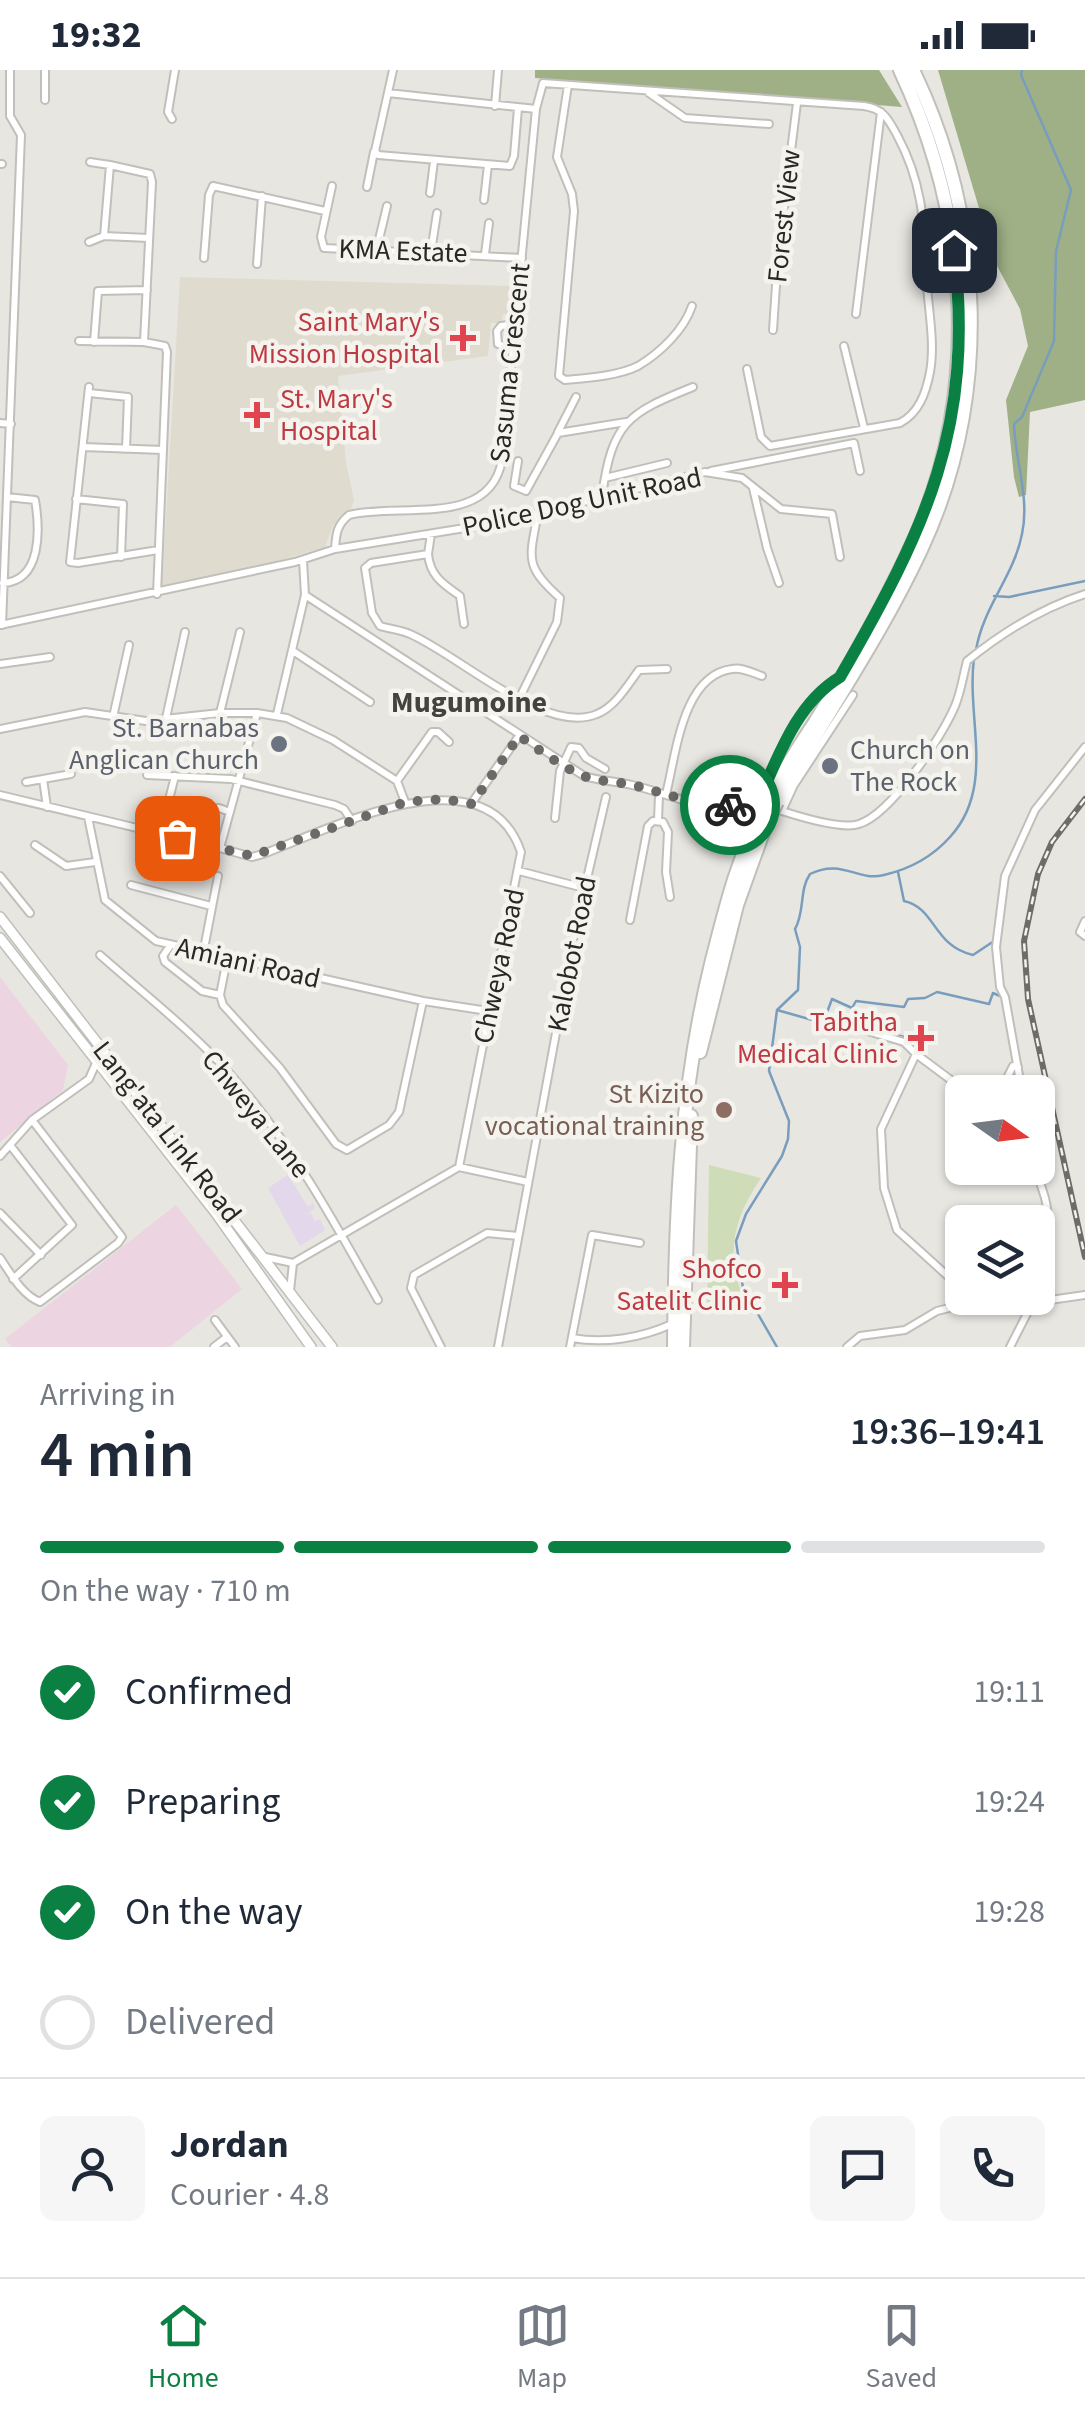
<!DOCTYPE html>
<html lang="en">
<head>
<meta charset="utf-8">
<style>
  body { margin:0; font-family:"Source Sans 3",sans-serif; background:#f6f6f7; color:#1f2937; height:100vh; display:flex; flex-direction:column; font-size:38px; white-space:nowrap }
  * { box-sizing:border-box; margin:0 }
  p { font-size:32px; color:#747a83 }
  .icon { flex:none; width:55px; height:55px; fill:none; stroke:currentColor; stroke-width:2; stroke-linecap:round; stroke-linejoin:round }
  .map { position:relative; height:1277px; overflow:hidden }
  .side { display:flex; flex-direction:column; background:#fff; flex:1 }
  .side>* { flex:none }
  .needle { width:65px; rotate:104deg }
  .controls { position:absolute; left:945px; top:1005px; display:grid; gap:20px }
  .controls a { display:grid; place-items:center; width:110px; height:110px; border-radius:15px; background:#fff; box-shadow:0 2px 8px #0004; font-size:50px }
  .pin { position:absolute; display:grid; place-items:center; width:85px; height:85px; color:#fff; margin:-42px; border-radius:20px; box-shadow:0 5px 15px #0006 }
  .courier { position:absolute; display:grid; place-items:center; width:100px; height:100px; margin:-50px; border:8px solid #0b8043; border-radius:50%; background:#fff; color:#222; box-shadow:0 2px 12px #0007 }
  .overview em { font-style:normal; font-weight:600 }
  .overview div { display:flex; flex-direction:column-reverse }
  .overview { display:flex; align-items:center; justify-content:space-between; height:170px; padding:0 40px }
  h1 { font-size:65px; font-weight:600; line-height:75px }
  .bar { display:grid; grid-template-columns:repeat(4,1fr); gap:15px 10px; align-content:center; height:120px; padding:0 40px }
  .bar i { height:12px; border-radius:8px; background:#e0e1e3 }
  .bar .selected { background:#0b8043 }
  .bar p { grid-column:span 4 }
  .line { display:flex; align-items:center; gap:25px; padding:0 40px; border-top:2px solid #e0e1e3 }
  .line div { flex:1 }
  .round { display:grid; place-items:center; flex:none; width:105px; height:105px; border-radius:15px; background:#f6f6f7 }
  ol { padding:0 40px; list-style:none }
  li { display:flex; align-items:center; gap:30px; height:110px }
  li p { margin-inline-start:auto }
  li .icon { padding:10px; border-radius:50%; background:#0b8043; color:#fff; stroke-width:4 }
  li:last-child { color:#747a83 }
  li i { width:55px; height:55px; border:5px solid #e0e1e3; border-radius:50% }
  .status { display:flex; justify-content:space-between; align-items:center; height:70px; padding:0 50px; background:#fff; direction:ltr }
  .status svg { height:28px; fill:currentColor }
  .dock { display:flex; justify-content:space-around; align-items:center; height:140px; border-top:2px solid #e0e1e3; background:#fff; font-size:28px; color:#747a83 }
  .dock a { display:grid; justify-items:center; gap:5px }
  .dock .selected { color:#0b8043 }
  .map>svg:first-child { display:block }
  .commercial { fill:#e3d7eb }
  .built { fill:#e0dbcf }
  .education { fill:#ecd5e1 }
  .green { fill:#ceddb8 }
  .forest { fill:#9fb086 }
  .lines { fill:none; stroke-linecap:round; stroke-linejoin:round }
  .stream { stroke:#799dbc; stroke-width:2.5 }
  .street-casing { stroke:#c0bfba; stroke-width:10 }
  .secondary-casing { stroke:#c0bfba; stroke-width:12 }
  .highway-casing { stroke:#c0bfba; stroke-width:16 }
  .street { stroke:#fff; stroke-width:6 }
  .secondary { stroke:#fff; stroke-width:9 }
  .highway { stroke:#fff; stroke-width:12 }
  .rail-casing { stroke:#6d6c69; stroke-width:6 }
  .rail { stroke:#f5f3ee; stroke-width:2.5; stroke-dasharray:8; stroke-linecap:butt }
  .highway-bridge-casing { stroke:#c0bfba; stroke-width:16; stroke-linecap:butt }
  .highway-bridge { stroke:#fff; stroke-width:12 }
  .done { stroke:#6c6a67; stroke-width:10; stroke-dasharray:0 18 }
  .route { stroke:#0b8043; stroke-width:12 }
  .health-dot { fill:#e0444e; stroke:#f5f3ee; stroke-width:4 }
  .worship-dot { fill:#6b7280; stroke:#f5f3ee; stroke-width:4 }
  .education-dot { fill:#8d6e63; stroke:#f5f3ee; stroke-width:4 }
  .labels { text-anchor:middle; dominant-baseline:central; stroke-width:9; stroke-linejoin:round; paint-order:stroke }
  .street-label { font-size:28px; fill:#292826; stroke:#f5f3ee }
  .health-label { font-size:28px; fill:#be3a42; stroke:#f5f3ee; text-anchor:end }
  .worship-label { font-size:28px; fill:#5b616d; stroke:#f5f3ee; text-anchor:end }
  .education-label { font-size:28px; fill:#785e54; stroke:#f5f3ee; text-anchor:end }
  .neighbourhood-label { font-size:30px; font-weight:bold; fill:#44433f; stroke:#f5f3ee }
</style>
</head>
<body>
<div class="status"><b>19:32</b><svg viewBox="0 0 49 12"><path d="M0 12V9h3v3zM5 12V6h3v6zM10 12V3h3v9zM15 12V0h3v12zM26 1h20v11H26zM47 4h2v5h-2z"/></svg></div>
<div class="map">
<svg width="1085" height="1277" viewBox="0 0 1085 1277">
  <rect width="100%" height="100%" fill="#e8e6e1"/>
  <path class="commercial" d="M288,1105l20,32 5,-4 2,5 -9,7 5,-2 4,8 5,-2 5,11 -25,16 -32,-58z"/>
  <path class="built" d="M180,207l332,9 -2,28h-7l-1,9h-11l-3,33 -150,20 8,87 8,37 -4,12 -17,13 -8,22 -48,14 -115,25z"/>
  <path class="education" d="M0,907l68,88 -5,25 -63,52z
    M176,1135l66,84 -72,58h-158l-7,-8z"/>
  <path class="green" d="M709,1095l52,13c-32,47 -37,85 -10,136l-44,-2z"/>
  <path class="forest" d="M535,0h344l23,37 -367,-29z
    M938,0h147v330l-55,12 -4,83 -7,2 -5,-20 -8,-77 22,-54 -8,-37 -25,-47z"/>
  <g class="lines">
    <path class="stream" d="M994,526l15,1 76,-16
      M976,580c7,-43 38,-74 46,-116 8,-37 -7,-73 -8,-110l8,-7 32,-76 2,-90 15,-61 -50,-115 1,-5
      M898,802l6,29c32,7 29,45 69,54l21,-14
      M777,940l46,13 9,-24 20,9 4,-7 48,6 4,-8 17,-1 12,-6 52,12 4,-11 7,3
      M828,953l19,6 5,-7 52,15 20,14v5
      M777,1277l-34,-59 -7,-47 10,-27 36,-58 6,-17 1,-18 -20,-50 8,-61 21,-20 2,-43 -5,-18c10,-17 4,-39 15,-55 33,-16 47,8 74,1 26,-6 49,-19 66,-38 46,-50 16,-118 24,-179"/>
    <defs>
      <path id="street" d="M45,0v30
        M393,0l-18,81 3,4 132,11 4,-10 4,-48
        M568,15l-11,72 15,37 2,17 -15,165 6,4c22,-2 53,-4 73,-14 22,-13 46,-36 54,-60
        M388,23l148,16
        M649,23l36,25 84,6
        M495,36l3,-36
        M172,49l-4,-7 7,-42
        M90,92l20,3
        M0,94h2
        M332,116l-11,51 3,11 198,10
        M367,117l7,-35
        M430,123l4,-32
        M484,130l4,-35
        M104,166l6,-71 40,9 2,8 -8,160 21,4 2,6 -10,242
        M89,172l15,-6 45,2
        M376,182l11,-46
        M431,182l6,-39
        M485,184l4,-31
        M204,188l5,-63 4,-9 112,25
        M257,194l5,-68
        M856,244l25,-202
        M773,260l5,-75 19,-152
        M79,271l65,1
        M94,272l4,-51 49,-1
        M844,276l20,82
        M514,280l-16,-6 -1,-13 4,-5 15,-2
        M89,317l-19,175 8,1 80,-13
        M89,323l39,4 -2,52
        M0,353l11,1
        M558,362l18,-35
        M83,377l80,3
        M518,391l-4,25 12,5 32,-58 68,-11
        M711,401l143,-28 6,28
        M605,408l62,-15
        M753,418l14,60 12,35
        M602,426c10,-74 26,-83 91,-109
        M76,429l47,5 -2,53
        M431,464l-3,20 -57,9 -6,5 7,45 8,13c10,3 21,4 30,8 49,21 135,102 187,80 18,-7 30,-28 42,-44l28,-1
        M335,479l167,-27 203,-50 37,6 39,31 51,5 8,43
        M428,484c2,22 15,30 32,42l4,28
        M3,513c39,-2 37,-54 32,-83l-28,-3
        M305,525l279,181c16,5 32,5 48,9 26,6 49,17 76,20 20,2 38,-6 56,0
        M0,555l295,-63 40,-13c1,-16 2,-24 14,-34 50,-13 141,14 153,-55l34,-351 7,-26 321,23c20,3 24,13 33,29 28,52 27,94 30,151 2,27 8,59 3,86 -4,21 -11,41 -30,51l-130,23 -9,-9 -14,-68
        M2,555l19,-490 -11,-19v-46
        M293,581l77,51
        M0,594l50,-7
        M519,629l38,-77 3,-24c-37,-33 -30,-40 -22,-86
        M220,643l20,-81
        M277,644l28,-119 -2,-35
        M113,647l16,-72
        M166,648l19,-86
        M0,659l85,-17 61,9 74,-8h37
        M147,705l84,4 104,26 9,4 8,12
        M397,711l35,-49h6l11,10
        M26,712l17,-3
        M666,724c10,-38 16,-119 66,-125 10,-2 21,4 30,7
        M0,725l220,53 37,-135 30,5 46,22 64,41 8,21
        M758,733c19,-43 36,-99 78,-124
        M471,734l48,-68
        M47,737l-4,-28 28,-5
        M776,739c18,6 65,21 83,15 32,-10 83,-87 96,-118 6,-14 8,-30 12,-45 36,-29 74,-53 118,-67
        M782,741l12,-26 59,-90
        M88,747l17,83 51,41 267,60 65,10
        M555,748l5,-47 11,-24 8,1 7,10 19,11
        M658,750l1,-25
        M163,753l12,-47
        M195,772l4,-26 4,-7 16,-1 11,4
        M35,775l31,21 29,-4
        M220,778l32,9 11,-3c67,-25 223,-106 258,-2l-62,315 -166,96
        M519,801l65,17
        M0,806l30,37
        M131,815l80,21
        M630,850l18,-94 5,-5 10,1 5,10 -2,40 4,25
        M1085,851l-5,11 5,4
        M170,876l-7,10 2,6 37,29 18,4
        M203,884l15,-78
        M100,885c44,39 92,76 131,120 60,68 103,146 147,225
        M227,889l-7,36 3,10 57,63 56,76 11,6 42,-25 10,-13 24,-111
        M864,960l40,12 12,12
        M1000,1022l13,-26 5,1
        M1022,1022l-17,-95 -5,-10 -4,-40 9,-71 30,-66 50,-63
        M10,1075l62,80 -59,54
        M0,1086l32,-36 57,-41 8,-18
        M459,1097l69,15
        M1037,1098c1,10 5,20 8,30 7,28 3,68 -7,94
        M0,1143l41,42
        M265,1187l28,6
        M0,1188c11,16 22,37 40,44l78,-59 4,-6 -90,-117
        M962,1219l-65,-59 -13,-42 -3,-59 35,-75 51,38
        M290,1221l3,-28
        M973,1228l54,12
        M1035,1228l8,3 42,-6
        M215,1250l20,27
        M572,1268c33,6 69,0 100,-14
        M214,1277l13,-10
        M441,1277l-30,-59 3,-13 73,-42 31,3
        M498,1277l77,-417 31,-133
        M570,1277l22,-112 48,8
        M847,1277l13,-11 45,-6 32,-19 40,-10
        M1010,1277l25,-49"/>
      <path id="secondary" d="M0,847l332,430
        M0,868l215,274 96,135"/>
      <path id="highway" d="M769,730c13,-28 29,-52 46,-78 33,-53 65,-110 92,-167 75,-154 65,-332 -7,-485
        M777,732c47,-85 103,-164 144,-252 71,-152 64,-330 -8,-480
        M700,982l37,-147 29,-81
        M674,1277c1,-131 6,-259 38,-387 13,-50 24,-99 49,-145
        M683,1277l8,-231"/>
    </defs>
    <use href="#street" class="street-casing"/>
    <use href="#secondary" class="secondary-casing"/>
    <use href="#highway" class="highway-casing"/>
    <use href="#street" class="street"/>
    <use href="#secondary" class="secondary"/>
    <use href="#highway" class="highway"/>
    <defs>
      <path id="rail" d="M1085,729l-33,43 -14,32 -14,67 4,58 57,258"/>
    </defs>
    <use href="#rail" class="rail-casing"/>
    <use href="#rail" class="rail"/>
    <defs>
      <path id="highway-bridge" d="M761,745l8,-15
        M766,754l11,-22"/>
    </defs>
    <use href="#highway-bridge" class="highway-bridge-casing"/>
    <use href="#highway-bridge" class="highway-bridge"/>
  </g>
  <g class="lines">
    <path class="done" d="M177,768l75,18 154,-54 38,-3 28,5 47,-68c19,13 39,28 60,38 16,8 35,7 53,11 32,7 63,22 98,20"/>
    <path class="route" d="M730,735l28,-3c20,-45 38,-98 82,-125 86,-149 135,-250 114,-427"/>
  </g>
  <g class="health-dot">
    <path d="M458 253h10v10h10v10h-10v10h-10v-10h-10v-10h10z"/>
    <path d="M252 330h10v10h10v10h-10v10h-10v-10h-10v-10h10z"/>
    <path d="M916 953h10v10h10v10h-10v10h-10v-10h-10v-10h10z"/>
    <path d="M780 1200h10v10h10v10h-10v10h-10v-10h-10v-10h10z"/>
  </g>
  <g class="worship-dot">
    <circle cx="279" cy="674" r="10"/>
    <circle cx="830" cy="696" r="10"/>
  </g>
  <circle class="education-dot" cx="724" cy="1040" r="10"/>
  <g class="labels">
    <g class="street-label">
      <text transform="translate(784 146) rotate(-84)">Forest View</text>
      <text transform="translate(403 181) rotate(2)">KMA Estate</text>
      <text transform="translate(510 293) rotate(-84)">Sasuma Crescent</text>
      <text transform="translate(582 432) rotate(-12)">Police Dog Unit Road</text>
      <text transform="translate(572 884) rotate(-79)">Kalobot Road</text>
      <text transform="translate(248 893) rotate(13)">Amiani Road</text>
      <text transform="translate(499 896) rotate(-78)">Chweya Road</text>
      <text transform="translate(256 1044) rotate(51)">Chweya Lane</text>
      <text transform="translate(167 1062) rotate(52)">Lang'ata Link Road</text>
    </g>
    <g class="health-label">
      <text x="440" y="252">Saint Mary's<tspan x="440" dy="32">Mission Hospital</tspan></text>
      <text x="280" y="329" text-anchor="start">St. Mary's<tspan x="280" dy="32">Hospital</tspan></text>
      <text x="898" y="952">Tabitha<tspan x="898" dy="32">Medical Clinic</tspan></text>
      <text x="762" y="1199">Shofco<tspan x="762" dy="32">Satelit Clinic</tspan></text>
    </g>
    <g class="worship-label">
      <text x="259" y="658">St. Barnabas<tspan x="259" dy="32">Anglican Church</tspan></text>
      <text x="850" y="680" text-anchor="start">Church on<tspan x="850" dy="32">The Rock</tspan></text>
    </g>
    <g class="education-label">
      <text x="704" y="1024">St Kizito<tspan x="704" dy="32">vocational training</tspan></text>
    </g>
    <g class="neighbourhood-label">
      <text x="469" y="632">Mugumoine</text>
    </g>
  </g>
</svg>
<div class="controls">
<a><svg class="needle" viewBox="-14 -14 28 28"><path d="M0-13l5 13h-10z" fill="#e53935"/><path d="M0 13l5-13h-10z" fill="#747a83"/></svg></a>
<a><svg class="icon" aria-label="layers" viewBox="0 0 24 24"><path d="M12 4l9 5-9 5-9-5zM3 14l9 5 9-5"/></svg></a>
</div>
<div class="pin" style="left:177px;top:768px;background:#ea580c"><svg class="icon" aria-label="bag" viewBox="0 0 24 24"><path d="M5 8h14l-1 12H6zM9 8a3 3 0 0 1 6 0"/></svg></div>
<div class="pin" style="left:954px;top:180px;background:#1f2937"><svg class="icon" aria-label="home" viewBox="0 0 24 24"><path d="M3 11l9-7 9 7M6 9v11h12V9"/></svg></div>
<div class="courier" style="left:730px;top:735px"><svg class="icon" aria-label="bike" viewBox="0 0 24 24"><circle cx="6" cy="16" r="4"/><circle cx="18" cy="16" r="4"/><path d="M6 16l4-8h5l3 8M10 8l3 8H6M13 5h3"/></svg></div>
</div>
<section class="side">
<div class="overview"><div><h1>4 min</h1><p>Arriving in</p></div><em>19:36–19:41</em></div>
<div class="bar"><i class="selected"></i><i class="selected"></i><i class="selected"></i><i></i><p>On the way · 710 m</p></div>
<ol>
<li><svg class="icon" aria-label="check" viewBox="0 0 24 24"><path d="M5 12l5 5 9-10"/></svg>Confirmed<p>19:11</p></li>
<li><svg class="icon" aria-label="check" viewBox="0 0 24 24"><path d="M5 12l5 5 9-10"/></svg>Preparing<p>19:24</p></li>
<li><svg class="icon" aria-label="check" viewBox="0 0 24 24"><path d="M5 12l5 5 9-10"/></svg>On the way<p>19:28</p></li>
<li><i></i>Delivered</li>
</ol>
<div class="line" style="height:180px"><a class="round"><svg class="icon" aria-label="person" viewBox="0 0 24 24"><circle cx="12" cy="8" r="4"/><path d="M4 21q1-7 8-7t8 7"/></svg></a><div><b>Jordan</b><p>Courier · 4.8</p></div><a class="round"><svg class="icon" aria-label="chat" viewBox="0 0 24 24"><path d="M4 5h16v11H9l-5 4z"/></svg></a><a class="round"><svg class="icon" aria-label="phone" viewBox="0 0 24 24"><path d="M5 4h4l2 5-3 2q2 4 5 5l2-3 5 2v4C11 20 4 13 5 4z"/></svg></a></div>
</section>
<nav class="dock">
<a class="selected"><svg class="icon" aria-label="home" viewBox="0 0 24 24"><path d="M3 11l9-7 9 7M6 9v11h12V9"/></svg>Home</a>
<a><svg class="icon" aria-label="map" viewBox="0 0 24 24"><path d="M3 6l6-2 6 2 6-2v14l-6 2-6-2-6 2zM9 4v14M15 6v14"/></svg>Map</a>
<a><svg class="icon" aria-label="saved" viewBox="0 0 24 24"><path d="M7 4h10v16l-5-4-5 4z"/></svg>Saved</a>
</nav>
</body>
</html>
